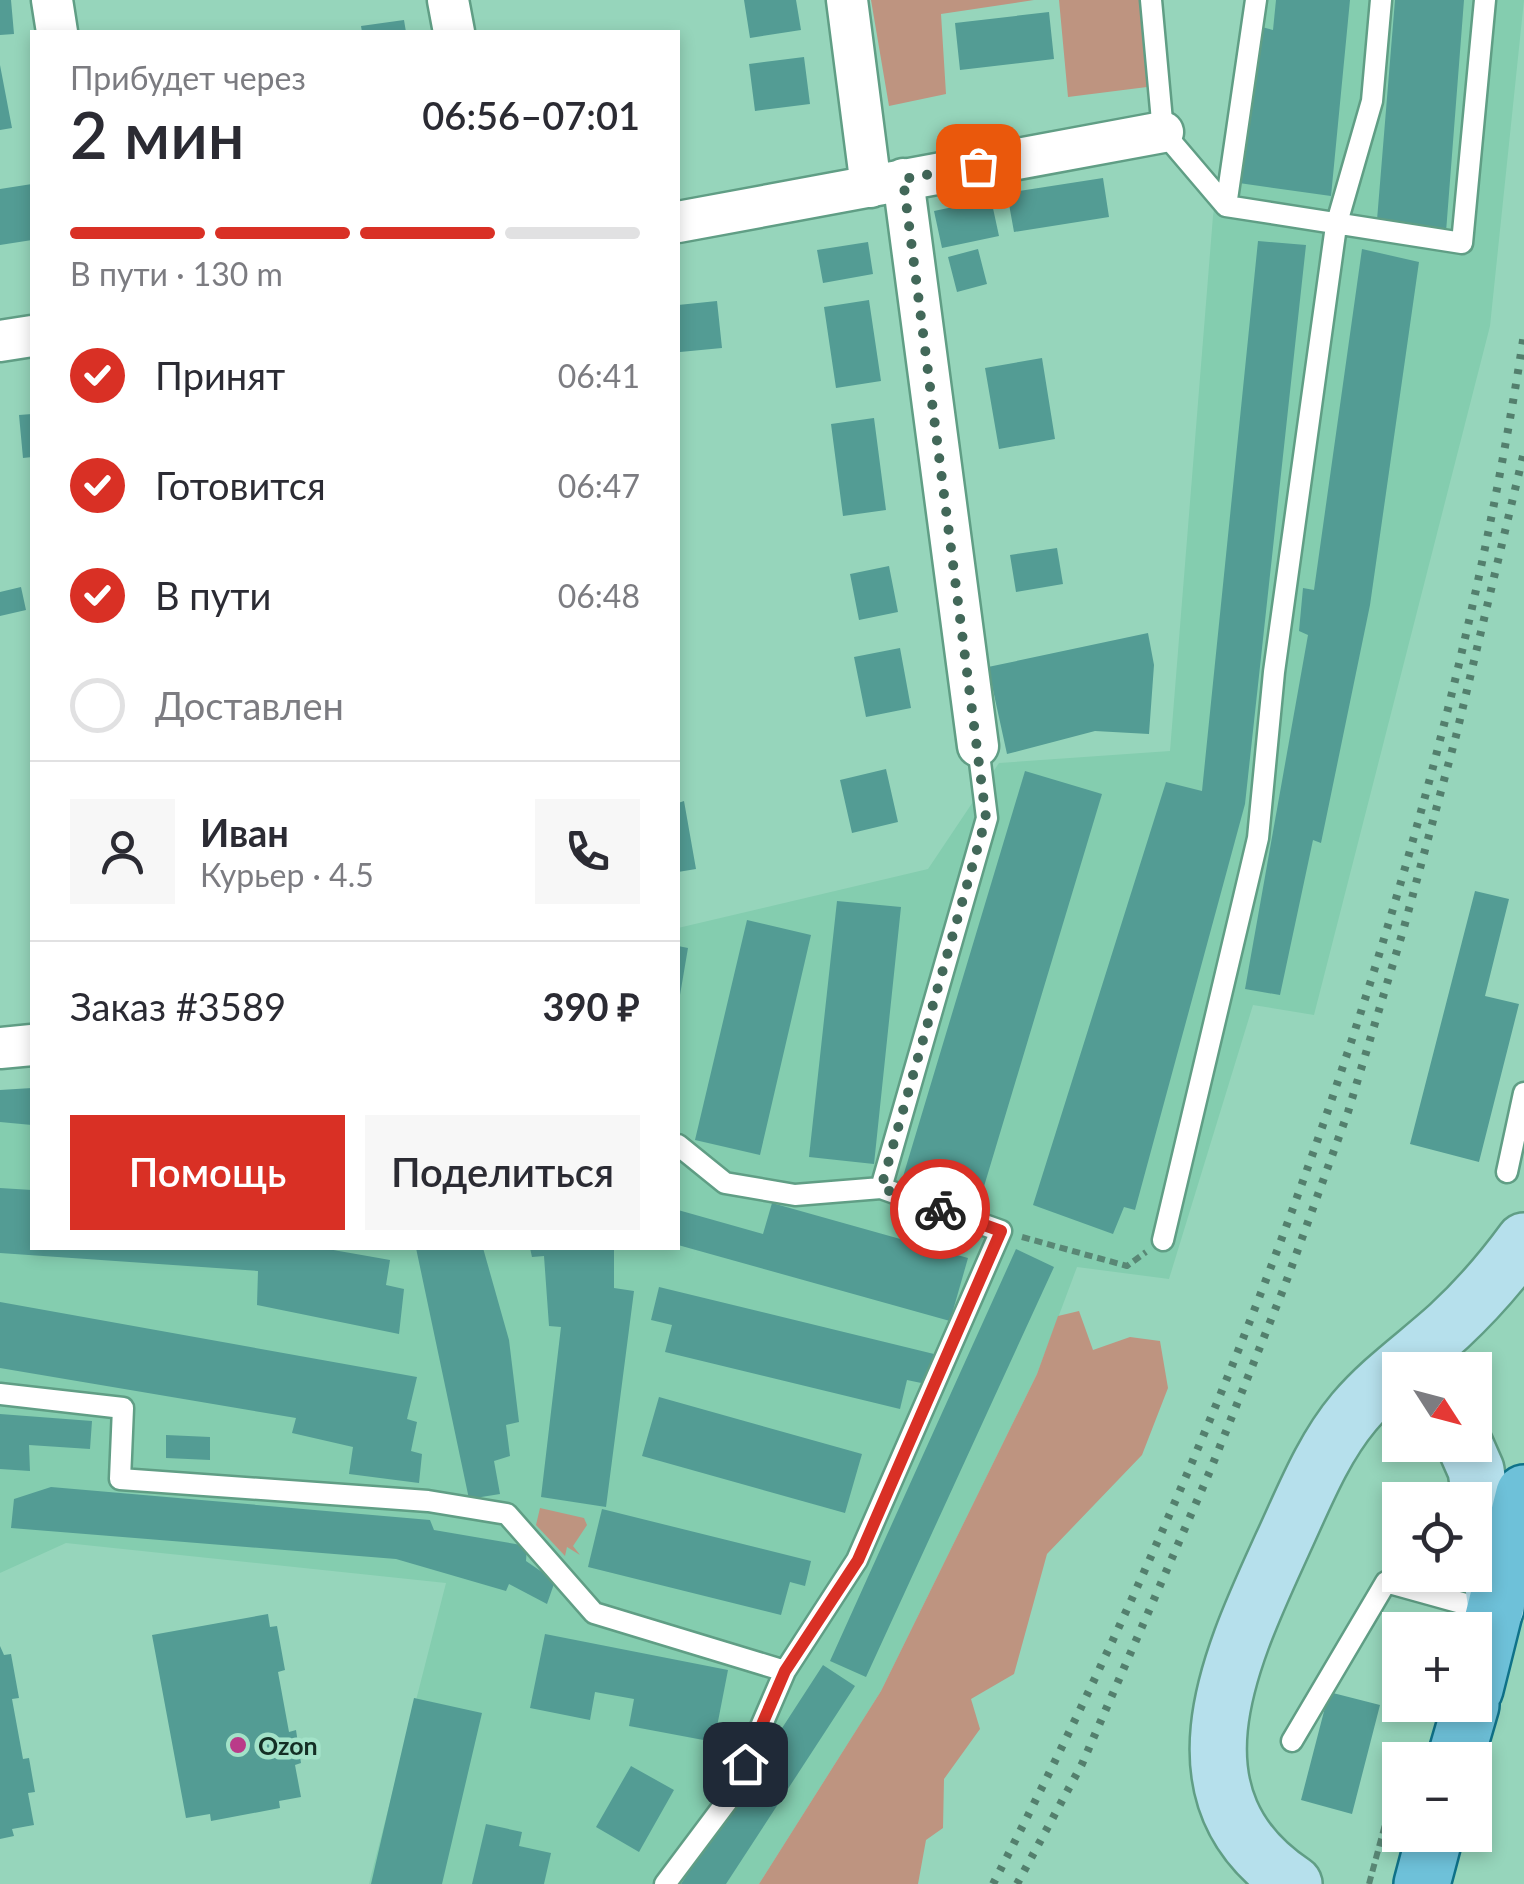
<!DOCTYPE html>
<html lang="ru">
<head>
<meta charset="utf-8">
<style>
  body { margin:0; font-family:Lato,sans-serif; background:#f7f7f7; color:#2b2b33; height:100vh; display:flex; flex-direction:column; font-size:38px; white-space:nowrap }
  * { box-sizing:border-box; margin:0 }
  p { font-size:32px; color:#7c7c81 }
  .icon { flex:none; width:55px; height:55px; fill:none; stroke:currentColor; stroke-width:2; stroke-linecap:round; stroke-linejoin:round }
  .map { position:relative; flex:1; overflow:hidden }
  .details { position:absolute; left:30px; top:30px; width:650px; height:1220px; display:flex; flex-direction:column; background:#fff; border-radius:0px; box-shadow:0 5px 15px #0003 }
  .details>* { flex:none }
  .needle { width:65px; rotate:126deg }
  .buttons { position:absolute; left:1382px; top:1352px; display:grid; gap:20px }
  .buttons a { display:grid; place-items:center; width:110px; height:110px; border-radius:0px; background:#fff; box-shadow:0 5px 15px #0003; font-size:50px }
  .pin { position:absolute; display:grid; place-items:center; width:85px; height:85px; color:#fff; margin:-42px; border-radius:20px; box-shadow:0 5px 15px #0006 }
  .courier { position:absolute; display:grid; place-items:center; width:100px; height:100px; margin:-50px; border:8px solid #d93025; border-radius:50%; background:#fff; color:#222; box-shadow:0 2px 12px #0007 }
  .summary em { font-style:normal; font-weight:600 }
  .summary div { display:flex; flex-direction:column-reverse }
  .summary { display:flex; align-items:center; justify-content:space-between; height:170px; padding:0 40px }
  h1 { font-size:65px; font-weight:600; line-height:75px }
  .bar { display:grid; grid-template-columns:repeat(4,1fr); gap:15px 10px; align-content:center; height:120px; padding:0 40px }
  .bar i { height:12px; border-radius:8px; background:#e1e1e2 }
  .bar .current { background:#d93025 }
  .bar p { grid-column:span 4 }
  .line { display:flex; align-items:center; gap:25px; padding:0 40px; border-top:2px solid #e1e1e2 }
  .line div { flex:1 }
  .round { display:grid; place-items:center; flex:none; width:105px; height:105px; border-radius:0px; background:#f7f7f7 }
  ol { padding:0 40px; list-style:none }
  li { display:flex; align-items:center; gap:30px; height:110px }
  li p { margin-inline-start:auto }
  li .icon { padding:10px; border-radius:50%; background:#d93025; color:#fff; stroke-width:4 }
  li:last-child { color:#7c7c81 }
  li i { width:55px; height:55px; border:5px solid #e1e1e2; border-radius:50% }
  .cta { display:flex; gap:20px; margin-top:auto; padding:20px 40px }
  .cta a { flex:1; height:115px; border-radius:0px; background:#d93025; color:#fff; font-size:40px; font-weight:600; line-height:115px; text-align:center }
  .cta a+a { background:#f7f7f7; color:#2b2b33 }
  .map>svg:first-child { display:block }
  .built { fill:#84cdaf }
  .green { fill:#be9480 }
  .building { fill:#539c94 }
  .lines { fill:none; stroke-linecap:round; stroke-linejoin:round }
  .service-casing { stroke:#609e85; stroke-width:25 }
  .minor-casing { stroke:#609e85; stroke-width:45 }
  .secondary-casing { stroke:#609e85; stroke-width:60 }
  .primary-casing { stroke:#0f7289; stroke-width:60 }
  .path { stroke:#598775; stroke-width:6; stroke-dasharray:8 5; stroke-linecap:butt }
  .service { stroke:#fff; stroke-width:20 }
  .minor { stroke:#fff; stroke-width:40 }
  .secondary { stroke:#b6e0ec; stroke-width:55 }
  .primary { stroke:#6ec1d9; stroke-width:55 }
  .rail { stroke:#537f6d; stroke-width:8; stroke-dasharray:5 10; stroke-linecap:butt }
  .done { stroke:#426859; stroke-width:10; stroke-dasharray:0 18 }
  .route { stroke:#d93025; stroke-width:12 }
  .poi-dot { fill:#ba3b89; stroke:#a3e2c8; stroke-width:4 }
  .labels { text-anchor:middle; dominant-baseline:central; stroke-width:9; stroke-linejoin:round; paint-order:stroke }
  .poi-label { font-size:25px; font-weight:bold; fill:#142e24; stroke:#a3e2c8; text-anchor:start }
</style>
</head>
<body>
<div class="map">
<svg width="1524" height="1884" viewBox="0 0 1524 1884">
  <rect width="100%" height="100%" fill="#96d5bb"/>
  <path class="built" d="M1246,0h278l-34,326 -176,689 -61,-10 -84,274 -92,-12 -40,107 -156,317 -122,193h-390l77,-301 -380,-40 -66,30v-477l32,-2v154h646v-320l250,-59 71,-106 171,-12 43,-535z"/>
  <path class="green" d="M871,0h163l-93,14 5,80 -57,12z
    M1059,0h98l-10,87 -79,10z
    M1079,1311l14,39 37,-13 30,4 8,47 -26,67 -95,99 -33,120 -43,25 9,30 -36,50 -1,49 -17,12 -8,44h-159l122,-193 156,-317 21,-58z
    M540,1508l44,10 3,7 -14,21 7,9 -13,-8 -2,9 -29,-31z"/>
  <path class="building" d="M0,0h11l3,34 -14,1z
    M744,0h52l5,30 -51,8z
    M1276,0h74l-19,196 -92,-13 23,-156 11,3z
    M1395,0h69l-18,232 -69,-12z
    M1049,12l5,47 -94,11 -5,-47z
    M404,20l2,12h-44l-1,-6z
    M804,57l6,47 -55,7 -6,-47z
    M0,65l12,63 -12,2z
    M1103,178l6,39 -95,15 -7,-39z
    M32,184v56l-32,5v-56z
    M991,199l8,37 -57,12 -8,-37z
    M1258,241l48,4 -61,559 -110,406 -11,-3 -11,27 -80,-29 133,-423 36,9z
    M868,242l5,32 -50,9 -6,-33z
    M978,249l9,35 -30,8 -9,-35z
    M1362,249l57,13 -49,343 -49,238 -8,-3 -33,155 -35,-6 63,-354 -9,-4 4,-43 11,2z
    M869,300l12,81 -45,7 -12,-81z
    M717,301l5,47 -42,4 -2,-47z
    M1042,358l13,81 -56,10 -14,-81z
    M32,414v43l-9,1 -4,-43z
    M874,418l12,92 -43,6 -12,-92z
    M1057,548l6,36 -47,8 -6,-37z
    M889,566l9,46 -39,8 -9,-46z
    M21,587l5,23 -26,6v-24z
    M1148,633l6,32 -5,69 -54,-3 -88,23 -19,-87z
    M900,648l11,60 -45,9 -12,-60z
    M886,769l12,53 -46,11 -12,-53z
    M1025,771l77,23 -123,409 -77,-23z
    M684,801l12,68 -18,3v-69z
    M1475,891l34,8 -24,97 34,8 -40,158 -69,-18z
    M837,901l64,6 -27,257 -65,-7z
    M747,920l64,15 -51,220 -65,-15z
    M678,946l10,2 -8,47h-2z
    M32,1088v37l-32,-3v-32z
    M0,1188l32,2v58h290l68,12 -4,25 18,4 -5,45 -142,-29 1,-34 -258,-18z
    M772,1203l196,55 -18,63 -272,-76v-35l85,24z
    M416,1248h67l26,92 10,82 -13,3 4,31 -16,5 6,33 -31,5z
    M530,1248h84v40l20,3 -28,216 -65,-10 20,-170 -12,-1 -5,-70 -12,1z
    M1016,1249l38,18 -188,410 -36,-16z
    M659,1287l275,67 -8,30 -19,-4 -7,29 -235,-57 7,-27 -21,-5z
    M0,1302l417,75 -10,42 10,3 -6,29 11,3 -3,29 -70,-9 4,-27 -61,-14 4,-15 -296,-50z
    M659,1397l203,57 -17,59 -203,-57z
    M0,1414l92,7 -2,28 -61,-4 1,26 -30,-2z
    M166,1435l44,2v23l-44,-2z
    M51,1487l379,33 4,10 93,16 -1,15 29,20 -8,23 -38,-20 -3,7 -110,-32 -385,-31 3,-29z
    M602,1509l209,52 -6,25 -15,-4 -9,33 -193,-48z
    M268,1614l2,13 7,-1 8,44 -7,2 11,60 7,-2 5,33 -6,2 6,32 -22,4 1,7 -69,13 -1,-7 -24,4 -34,-183z
    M545,1634l183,36 -14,72 -85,-16 5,-27 -39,-7 -5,28 -60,-12z
    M0,1646l4,9 7,-1 8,44 -7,1 11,60 6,-1 6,34 -7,1 6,32 -22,4 2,7 -14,3z
    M823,1665l32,21 -129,198h-45z
    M1329,1692l51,13 -28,109 -51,-14z
    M414,1698l68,15 -40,171h-71z
    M631,1766l43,24 -35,62 -43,-25z
    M486,1824l36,8 -3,14 32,7 -7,31h-72z"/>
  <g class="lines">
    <defs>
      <path id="service" d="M1151,0l12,132 63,74 236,37 23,-243
        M1226,206l30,-206
        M1507,1172l17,-79
        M881,1188l106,-370 -9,-72
        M1163,1240l95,-402 16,-166 62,-446 36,-125 9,-101
        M0,1394l123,14 -3,71 308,22 79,13 87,99 191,58
        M1292,1741l94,-159 108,30
        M665,1884l66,-88 54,-125 72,-111 144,-329 -120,-43 -86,7 -70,-12 -47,-38"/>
      <path id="minor" d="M52,0l5,32
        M448,0l6,32
        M847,0l24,187
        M903,179l75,567
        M678,222l485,-90
        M0,341l32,-5
        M0,1048l32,-3"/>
      <path id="secondary" d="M1465,1445l11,25 20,138
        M1294,1884c-131,-87 -63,-227 -12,-339 21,-45 40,-95 72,-133 28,-33 63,-57 95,-86 28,-26 53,-55 75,-85"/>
      <path id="primary" d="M1475,1689l49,-196
        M1455,1760l16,-55
        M1422,1884l13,-49"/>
    </defs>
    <use href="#service" class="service-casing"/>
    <use href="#minor" class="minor-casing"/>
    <use href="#secondary" class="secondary-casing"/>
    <use href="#primary" class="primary-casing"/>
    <path class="path" d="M1022,1237l105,29 19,-14
      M1369,1884l21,-78"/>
    <use href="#service" class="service"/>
    <use href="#minor" class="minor"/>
    <use href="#secondary" class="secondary"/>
    <use href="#primary" class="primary"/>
    <path class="rail" d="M993,1884c250,-483 448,-1011 531,-1550
      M1017,1884l65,-120 128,-293 75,-186 63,-173 55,-181 53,-195 68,-284"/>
  </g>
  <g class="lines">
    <path class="done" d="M940,1209l-59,-21 105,-370 -83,-639 75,-13"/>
    <path class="route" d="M745,1764l40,-93 73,-111 143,-329 -61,-22"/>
  </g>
  <circle class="poi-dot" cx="238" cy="1745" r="10"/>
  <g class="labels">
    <g class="poi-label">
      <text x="258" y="1745">Ozon</text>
    </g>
  </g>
</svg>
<div class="buttons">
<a><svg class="needle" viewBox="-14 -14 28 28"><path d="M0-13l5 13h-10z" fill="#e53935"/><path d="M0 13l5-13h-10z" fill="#7c7c81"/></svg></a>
<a><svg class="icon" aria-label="locate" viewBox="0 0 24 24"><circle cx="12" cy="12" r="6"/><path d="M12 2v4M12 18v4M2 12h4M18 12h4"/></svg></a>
<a>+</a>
<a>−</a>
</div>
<div class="pin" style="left:978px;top:166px;background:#ea580c"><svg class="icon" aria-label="bag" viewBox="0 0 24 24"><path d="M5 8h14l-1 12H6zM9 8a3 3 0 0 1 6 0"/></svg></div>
<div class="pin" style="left:745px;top:1764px;background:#1f2937"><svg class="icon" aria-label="home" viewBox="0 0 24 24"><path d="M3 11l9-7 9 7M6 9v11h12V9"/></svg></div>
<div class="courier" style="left:940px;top:1209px"><svg class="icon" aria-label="bike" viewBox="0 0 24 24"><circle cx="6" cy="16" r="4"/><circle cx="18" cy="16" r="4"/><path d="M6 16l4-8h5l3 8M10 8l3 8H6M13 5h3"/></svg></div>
<section class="details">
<div class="summary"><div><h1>2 мин</h1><p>Прибудет через</p></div><em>06:56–07:01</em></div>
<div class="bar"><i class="current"></i><i class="current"></i><i class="current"></i><i></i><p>В пути · 130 m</p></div>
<ol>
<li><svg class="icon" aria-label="check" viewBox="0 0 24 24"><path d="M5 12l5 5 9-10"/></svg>Принят<p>06:41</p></li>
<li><svg class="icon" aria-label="check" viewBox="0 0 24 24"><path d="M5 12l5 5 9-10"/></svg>Готовится<p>06:47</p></li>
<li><svg class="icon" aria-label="check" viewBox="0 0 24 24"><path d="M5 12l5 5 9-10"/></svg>В пути<p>06:48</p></li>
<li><i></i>Доставлен</li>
</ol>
<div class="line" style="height:180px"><a class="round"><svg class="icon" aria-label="person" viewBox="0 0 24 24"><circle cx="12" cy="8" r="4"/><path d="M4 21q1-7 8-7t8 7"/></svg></a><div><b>Иван</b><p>Курьер · 4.5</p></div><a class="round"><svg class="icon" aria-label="phone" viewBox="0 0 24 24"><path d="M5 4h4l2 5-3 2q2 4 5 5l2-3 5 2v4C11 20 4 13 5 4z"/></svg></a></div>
<div class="line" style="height:130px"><div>Заказ #3589</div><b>390 ₽</b></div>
<div class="cta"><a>Помощь</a><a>Поделиться</a></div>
</section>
</div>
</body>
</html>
